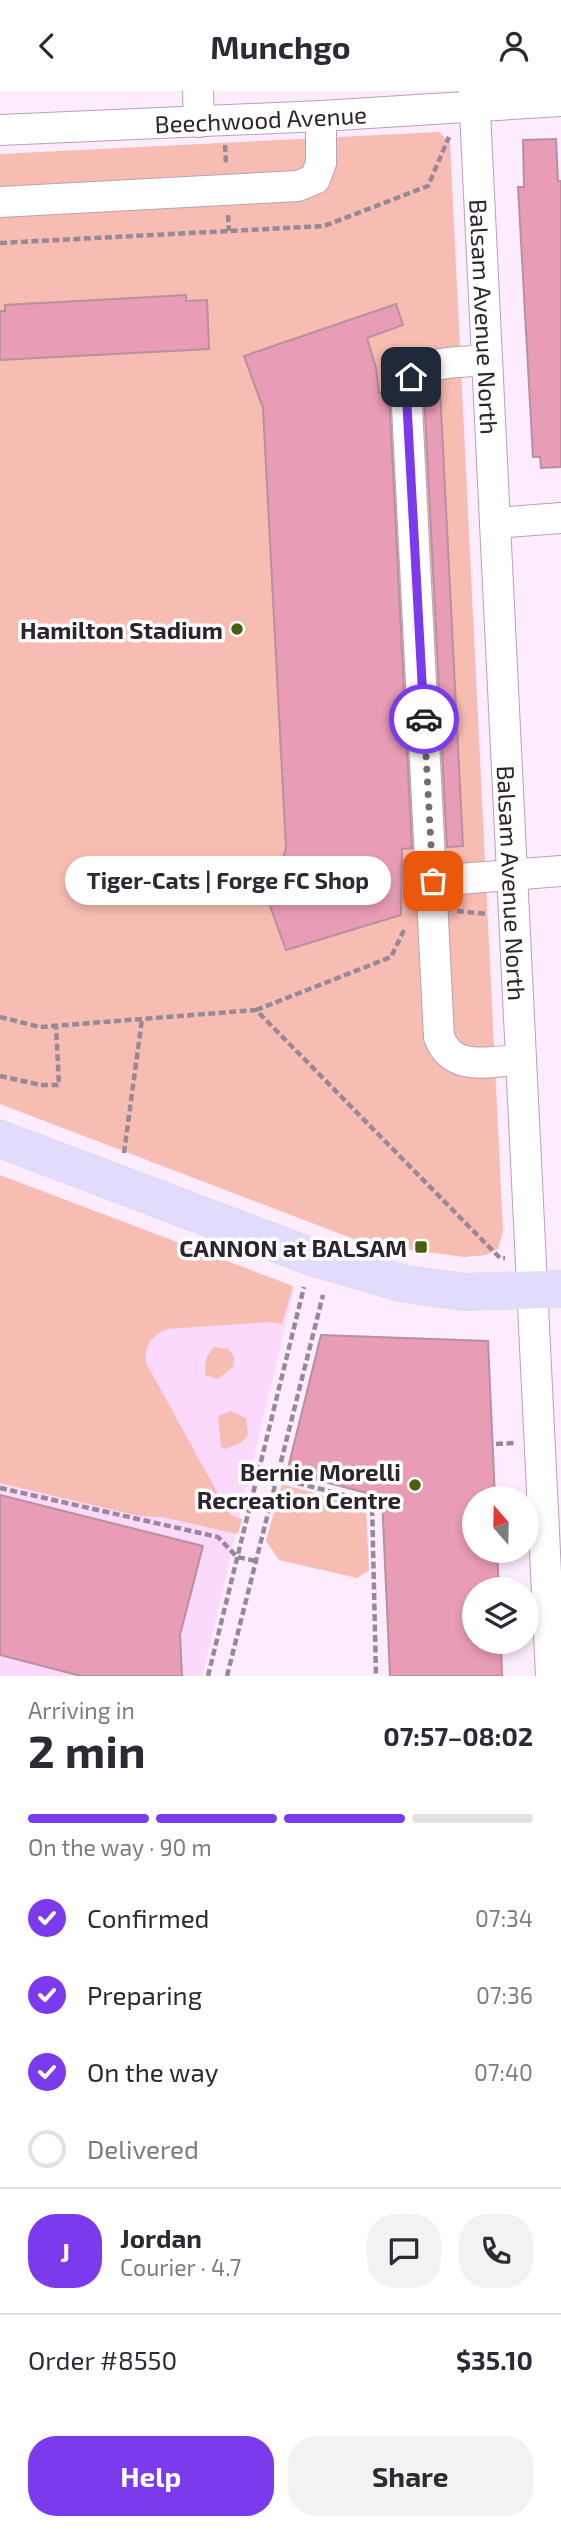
<!DOCTYPE html>
<html lang="en">
<head>
<meta charset="utf-8">
<style>
  body { margin:0; font-family:"Exo 2",sans-serif; background:#f2f2f3; color:#2b2b33; height:100vh; display:flex; flex-direction:column; font-size:26px; white-space:nowrap }
  * { box-sizing:border-box; margin:0 }
  p { font-size:23px; color:#7c7c81 }
  .icon { flex:none; width:38px; height:38px; fill:none; stroke:currentColor; stroke-width:2; stroke-linecap:round; stroke-linejoin:round }
  .map { position:relative; height:1585px; overflow:hidden }
  .drawer { display:flex; flex-direction:column; background:#fff; flex:1 }
  .drawer>* { flex:none }
  .needle { width:46px; rotate:340deg }
  .controls { position:absolute; left:462px; top:1395px; display:grid; gap:14px }
  .controls a { display:grid; place-items:center; width:77px; height:77px; border-radius:50%; background:#fff; box-shadow:0 4px 10px #0003; font-size:35px }
  .pin { position:absolute; display:grid; place-items:center; width:60px; height:60px; color:#fff; margin:-30px; border-radius:14px; box-shadow:0 4px 10px #0006 }
  .courier { position:absolute; display:grid; place-items:center; width:70px; height:70px; margin:-35px; border:5px solid #7c3aed; border-radius:50%; background:#fff; color:#222; box-shadow:0 2px 9px #0007 }
  .bubble { position:absolute; height:49px; border-radius:24px; background:#fff; box-shadow:0 4px 10px #0003; font-size:23px; font-weight:700; line-height:49px; text-align:center }
  .headline em { font-style:normal; font-weight:700 }
  .headline div { display:flex; flex-direction:column-reverse }
  .headline { display:flex; align-items:center; justify-content:space-between; height:119px; padding:0 28px }
  h1 { font-size:46px; font-weight:700; line-height:52px }
  .bar { display:grid; grid-template-columns:repeat(4,1fr); gap:10px 7px; align-content:center; height:84px; padding:0 28px }
  .bar i { height:9px; border-radius:5px; background:#e1e1e2 }
  .bar .current { background:#7c3aed }
  .bar p { grid-column:span 4 }
  .line { display:flex; align-items:center; gap:18px; padding:0 28px; border-top:2px solid #e1e1e2 }
  .line div { flex:1 }
  .round { display:grid; place-items:center; flex:none; width:74px; height:74px; border-radius:28px; background:#f2f2f3 }
  ol { padding:0 28px; list-style:none }
  li { display:flex; align-items:center; gap:21px; height:77px }
  li p { margin-inline-start:auto }
  li .icon { padding:7px; border-radius:50%; background:#7c3aed; color:#fff; stroke-width:4 }
  li:last-child { color:#7c7c81 }
  li i { width:38px; height:38px; border:4px solid #e1e1e2; border-radius:50% }
  .cta { display:flex; gap:14px; margin-top:auto; padding:14px 28px }
  .cta a { flex:1; height:80px; border-radius:28px; background:#7c3aed; color:#fff; font-size:28px; font-weight:700; line-height:80px; text-align:center }
  .cta a+a { background:#f2f2f3; color:#2b2b33 }
  header { display:flex; justify-content:space-between; align-items:center; height:91px; padding:0 28px; background:#fff; font-size:32px; font-weight:700 }
  .map>svg:first-child { display:block }
  .built { fill:#fbd9fb }
  .green { fill:#f7bcb2 }
  .building { fill:#e99cb6; stroke:#b7919d; stroke-width:2 }
  .lines { fill:none; stroke-linecap:round; stroke-linejoin:round }
  .minor-casing { stroke:#baa0ba; stroke-width:32 }
  .major-casing { stroke:#d9d8d9; stroke-width:38 }
  .path { stroke:#978997; stroke-width:4.5; stroke-dasharray:7 3.5; stroke-linecap:butt }
  .minor { stroke:#fff; stroke-width:30 }
  .major { stroke:#e2dcfc; stroke-width:37 }
  .done { stroke:#766a76; stroke-width:7; stroke-dasharray:0 12.6 }
  .route { stroke:#7c3aed; stroke-width:9 }
  .poi-dot { fill:#49610e; stroke:#fff; stroke-width:2.5 }
  .labels { text-anchor:middle; dominant-baseline:central; stroke-width:7; stroke-linejoin:round; paint-order:stroke }
  .street-label { font-size:24px; fill:#2e242e; stroke:#fff }
  .poi-label { font-size:24px; font-weight:bold; fill:#2e242e; stroke:#fff; text-anchor:end }
</style>
</head>
<body>
<header><svg class="icon" aria-label="back" viewBox="0 0 24 24"><path d="M15 5l-7 7 7 7"/></svg>Munchgo<svg class="icon" aria-label="person" viewBox="0 0 24 24"><circle cx="12" cy="8" r="4"/><path d="M4 21q1-7 8-7t8 7"/></svg></header>
<div class="map">
<svg width="561" height="1585" viewBox="0 0 561 1585">
  <rect width="100%" height="100%" fill="#fdecfd"/>
  <path class="built" d="M0,1085l294,112 -92,388h-202z"/>
  <path class="green" d="M439,41l11,11 53,1088 -5,18 -12,6 -21,2 -98,-13 -367,-140v-950z
    M0,1084l293,111 -11,38 -12,-2 -103,7c-16,6 -23,17 -21,34l81,147 5,6 10,3 -4,15 -76,-17 -23,-1 -139,-33z
    M215,1256l14,2 5,8 -1,10 -15,12 -13,-4c0,-11 1,-22 10,-28z
    M231,1320l15,7 2,17 -6,7 -17,7 -4,-2 -3,-31z
    M282,1393l84,24 3,62 -12,8 -78,-18 -13,-19z"/>
  <path class="building" d="M556,48l2,42h3v286l-20,1 -1,-11h-7l-15,-270h6l-1,-47z
    M186,204v6l21,-1 2,49 -209,11v-49h5v-6z
    M396,213l7,21 -36,13 9,30 3,25 10,-1 23,456 -10,1 -1,66 -115,35 -17,-47 17,-55 -23,-440 -19,-52z
    M440,298l23,457 -16,1 -23,-455z
    M321,1244l167,6 7,157h-21v53h23l2,38h-25v52h27l1,35h-112l-8,-179 -95,-25z
    M0,1404l203,51 -23,89 2,41h-101l-81,-21z"/>
  <g class="lines">
    <defs>
      <g id="minor">
        <path d="M198,0l1,31"/>
        <path id="s1" d="M474,0l77,1585"/>
        <path id="s2" d="M0,39l321,-14 240,-15"/>
        <path d="M0,111l298,-16 17,-7 6,-16v-47"/>
        <path d="M487,269c-28,3 -67,-2 -81,27l33,650c13,36 51,24 82,23"/>
        <path d="M495,432l66,-5"/>
        <path d="M433,790l128,-10"/>
      </g>
      <path id="major" d="M0,1048l312,118 93,27 60,8 96,-3"/>
    </defs>
    <use href="#minor" class="minor-casing"/>
    <use href="#major" class="major-casing"/>
    <path class="path" d="M225,54l1,19
      M228,124l1,16
      M0,152l324,-17 104,-40 21,-49
      M457,820l30,3
      M256,919l135,-53 14,-29
      M0,926l40,10 216,-17 244,248h5
      M0,985l41,9h18l-3,-59
      M124,1062l18,-134
      M496,1353l18,-1
      M277,1387l95,24 4,174
      M0,1397l218,49 19,20 19,4
      M208,1585l96,-389
      M227,1585l96,-381"/>
    <use href="#minor" class="minor"/>
    <use href="#major" class="major"/>
  </g>
  <g class="lines">
    <path class="done" d="M424,628l9,162"/>
    <path class="route" d="M411,286l-5,10 18,332"/>
  </g>
  <g class="poi-dot">
    <circle cx="237" cy="538" r="7"/>
    <rect x="414" y="1149" width="14" height="14" rx="3.5"/>
    <circle cx="415" cy="1394" r="7"/>
  </g>
  <g class="labels">
    <g class="street-label">
      <text stroke="none"><textPath href="#s2" startOffset="261">Beechwood Avenue</textPath></text>
      <text stroke="none"><textPath href="#s1" startOffset="226">Balsam Avenue North</textPath></text>
      <text stroke="none"><textPath href="#s1" startOffset="793">Balsam Avenue North</textPath></text>
    </g>
    <g class="poi-label">
      <text x="223" y="538">Hamilton Stadium</text>
      <text x="407" y="1156">CANNON at BALSAM</text>
      <text x="401" y="1380">Bernie Morelli<tspan x="401" dy="28">Recreation Centre</tspan></text>
    </g>
  </g>
</svg>
<div class="controls">
<a><svg class="needle" viewBox="-14 -14 28 28"><path d="M0-13l5 13h-10z" fill="#e53935"/><path d="M0 13l5-13h-10z" fill="#7c7c81"/></svg></a>
<a><svg class="icon" aria-label="layers" viewBox="0 0 24 24"><path d="M12 4l9 5-9 5-9-5zM3 14l9 5 9-5"/></svg></a>
</div>
<div class="pin" style="left:433px;top:790px;background:#ea580c"><svg class="icon" aria-label="bag" viewBox="0 0 24 24"><path d="M5 8h14l-1 12H6zM9 8a3 3 0 0 1 6 0"/></svg></div>
<div class="pin" style="left:411px;top:286px;background:#1f2937"><svg class="icon" aria-label="home" viewBox="0 0 24 24"><path d="M3 11l9-7 9 7M6 9v11h12V9"/></svg></div>
<div class="courier" style="left:424px;top:628px"><svg class="icon" aria-label="car" viewBox="0 0 24 24"><path d="M5 17H2v-5l4-1 3-4h7l3 4 3 1v5h-3M9 17h6M6 11h13"/><circle cx="7" cy="17" r="2"/><circle cx="17" cy="17" r="2"/></svg></div>
<div class="bubble" style="left:65px;top:765px;width:326px">Tiger-Cats | Forge FC Shop</div>
</div>
<section class="drawer">
<div class="headline"><div><h1>2 min</h1><p>Arriving in</p></div><em>07:57–08:02</em></div>
<div class="bar"><i class="current"></i><i class="current"></i><i class="current"></i><i></i><p>On the way · 90 m</p></div>
<ol>
<li><svg class="icon" aria-label="check" viewBox="0 0 24 24"><path d="M5 12l5 5 9-10"/></svg>Confirmed<p>07:34</p></li>
<li><svg class="icon" aria-label="check" viewBox="0 0 24 24"><path d="M5 12l5 5 9-10"/></svg>Preparing<p>07:36</p></li>
<li><svg class="icon" aria-label="check" viewBox="0 0 24 24"><path d="M5 12l5 5 9-10"/></svg>On the way<p>07:40</p></li>
<li><i></i>Delivered</li>
</ol>
<div class="line" style="height:126px"><b class="round" style="background:#7c3aed;color:#fff">J</b><div><b>Jordan</b><p>Courier · 4.7</p></div><a class="round"><svg class="icon" aria-label="chat" viewBox="0 0 24 24"><path d="M4 5h16v11H9l-5 4z"/></svg></a><a class="round"><svg class="icon" aria-label="phone" viewBox="0 0 24 24"><path d="M5 4h4l2 5-3 2q2 4 5 5l2-3 5 2v4C11 20 4 13 5 4z"/></svg></a></div>
<div class="line" style="height:91px"><div>Order #8550</div><b>$35.10</b></div>
<div class="cta"><a>Help</a><a>Share</a></div>
</section>
</body>
</html>
